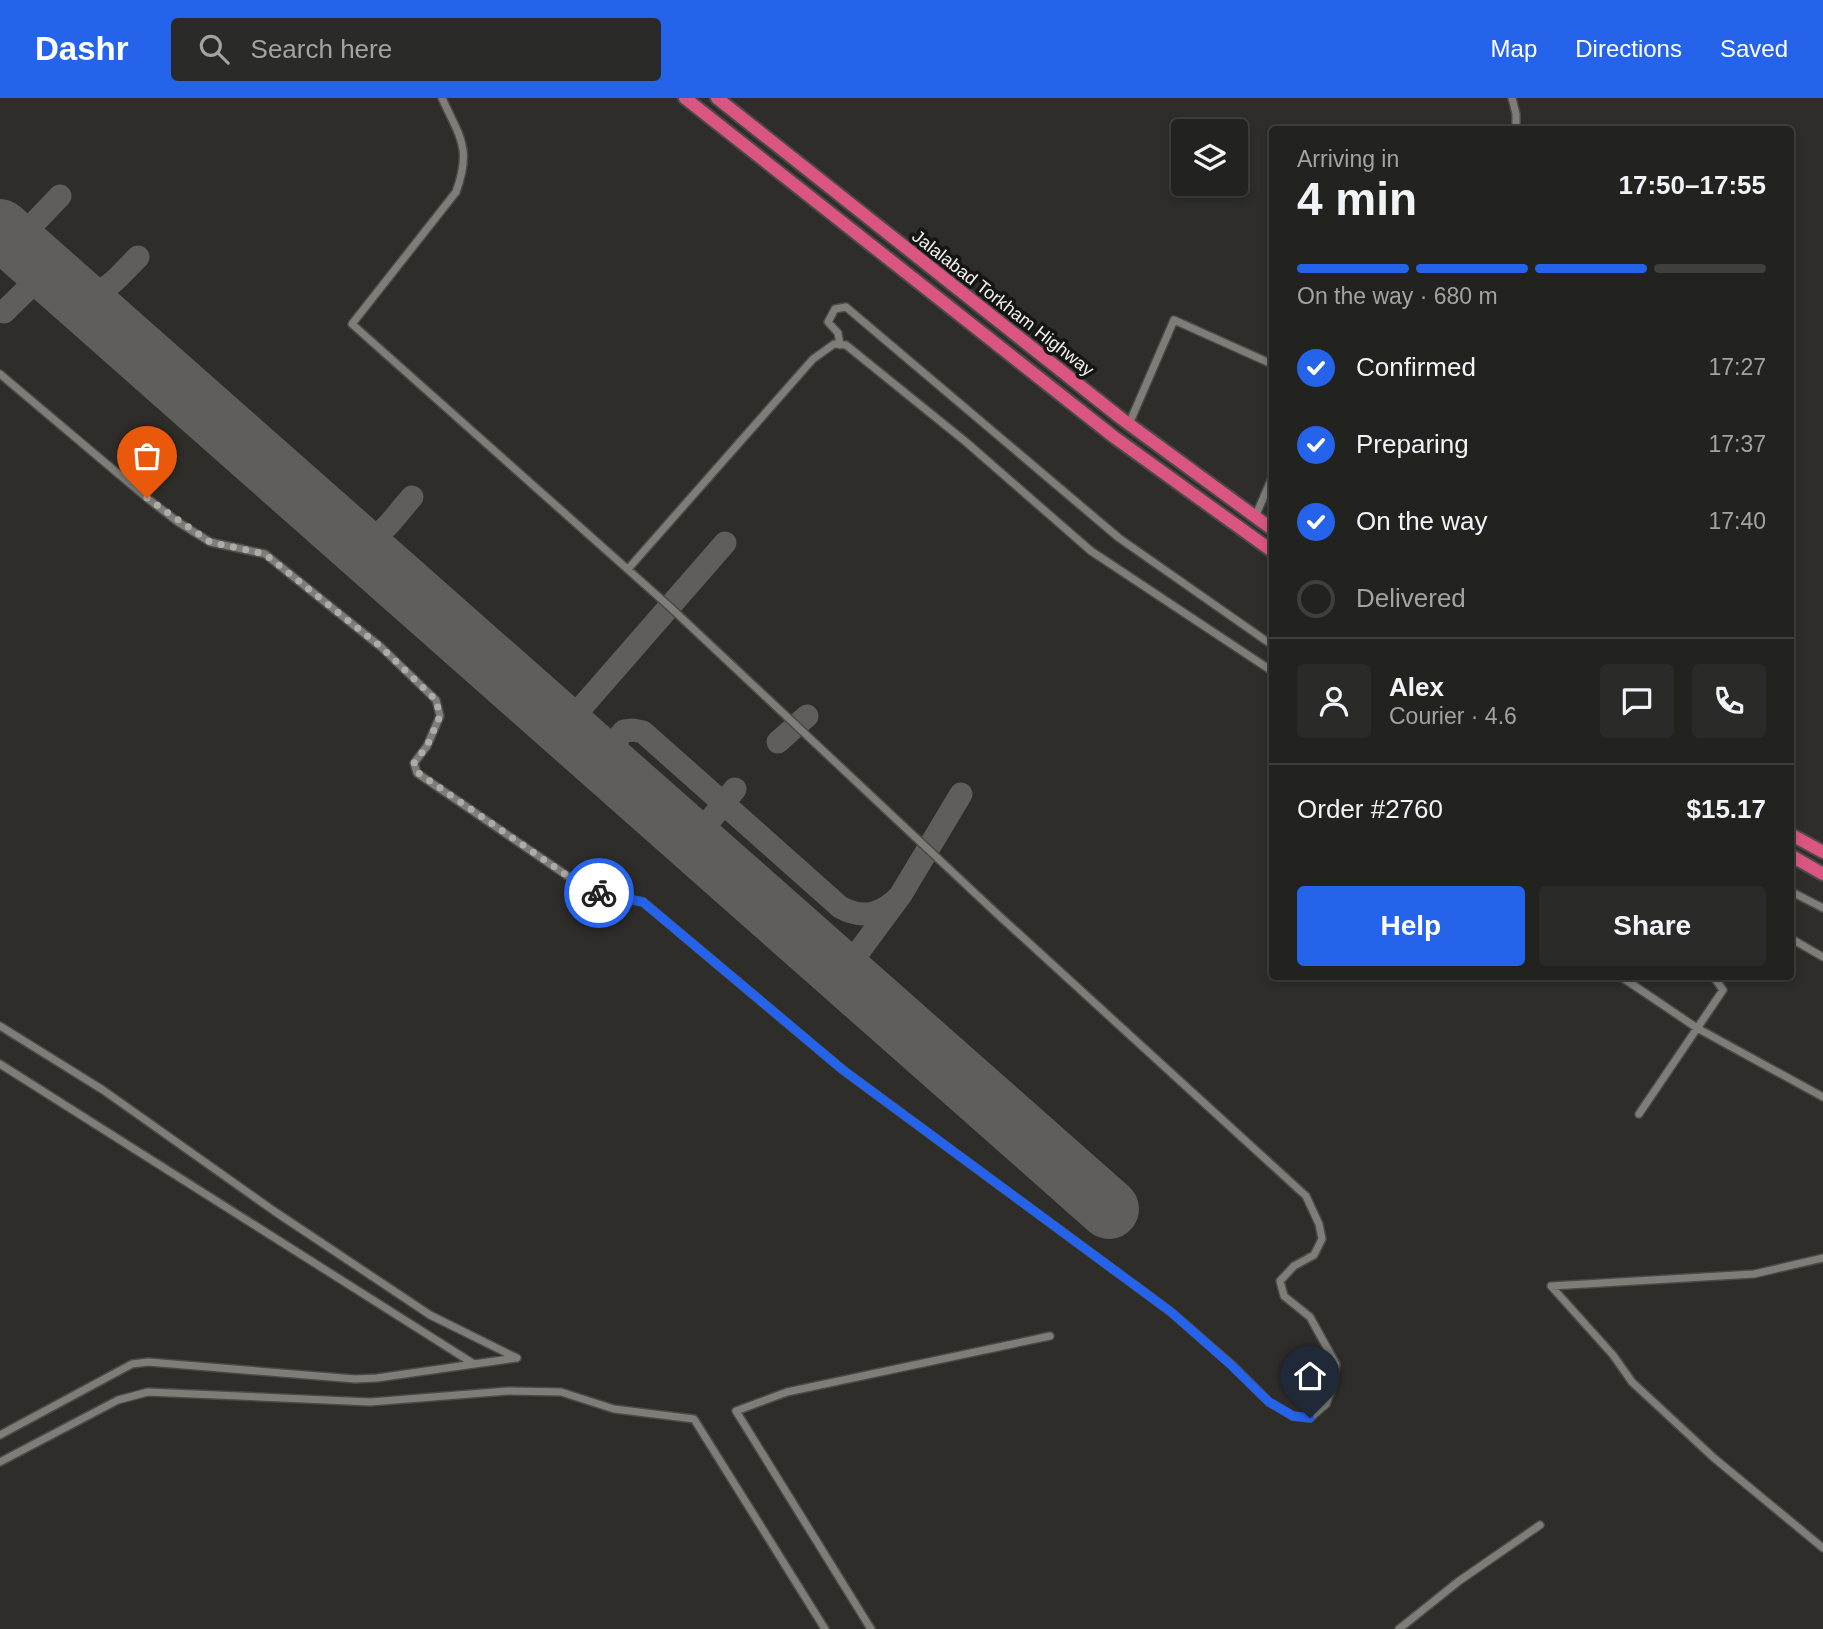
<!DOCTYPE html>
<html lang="en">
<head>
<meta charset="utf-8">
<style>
  body { margin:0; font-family:Helvetica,sans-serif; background:#2a2a28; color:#f1f3f6; height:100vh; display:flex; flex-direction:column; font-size:26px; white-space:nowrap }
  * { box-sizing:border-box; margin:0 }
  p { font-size:23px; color:#a2a4a4 }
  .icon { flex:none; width:38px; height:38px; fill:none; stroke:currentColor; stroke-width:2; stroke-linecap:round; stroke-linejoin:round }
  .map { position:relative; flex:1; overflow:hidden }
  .drawer { position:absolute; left:1269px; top:28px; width:525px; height:854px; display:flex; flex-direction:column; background:#22221f; border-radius:7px; box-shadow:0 4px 10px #0003,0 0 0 2px #3f3f3d }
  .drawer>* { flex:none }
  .controls { position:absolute; left:1171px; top:21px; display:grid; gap:14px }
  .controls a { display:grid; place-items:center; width:77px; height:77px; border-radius:7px; background:#22221f; box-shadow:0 4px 10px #0003,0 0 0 2px #3f3f3d; font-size:35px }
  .pin { position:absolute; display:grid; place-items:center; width:60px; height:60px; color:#fff; margin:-72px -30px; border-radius:50% 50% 50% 0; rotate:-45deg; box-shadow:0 0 7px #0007 }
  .pin .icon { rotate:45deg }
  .courier { position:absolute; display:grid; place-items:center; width:70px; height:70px; margin:-35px; border:5px solid #2563eb; border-radius:50%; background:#fff; color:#222; box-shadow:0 2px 9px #0007 }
  .summary em { font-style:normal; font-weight:700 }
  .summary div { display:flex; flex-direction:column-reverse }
  .summary { display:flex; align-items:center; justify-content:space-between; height:119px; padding:0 28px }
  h1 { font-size:46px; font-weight:700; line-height:52px }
  .bar { display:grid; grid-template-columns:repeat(4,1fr); gap:10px 7px; align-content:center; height:84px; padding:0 28px }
  .bar i { height:9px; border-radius:5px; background:#3f3f3d }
  .bar .selected { background:#2563eb }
  .bar p { grid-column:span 4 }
  .line { display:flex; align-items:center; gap:18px; padding:0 28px; border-top:2px solid #3f3f3d }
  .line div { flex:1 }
  .round { display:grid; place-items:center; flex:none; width:74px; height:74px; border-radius:7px; background:#2a2a28 }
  ol { padding:0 28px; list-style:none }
  li { display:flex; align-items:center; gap:21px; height:77px }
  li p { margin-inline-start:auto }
  li .icon { padding:7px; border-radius:50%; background:#2563eb; color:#fff; stroke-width:4 }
  li:last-child { color:#a2a4a4 }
  li i { width:38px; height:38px; border:4px solid #3f3f3d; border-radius:50% }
  .primary-button { display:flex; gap:14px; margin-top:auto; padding:14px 28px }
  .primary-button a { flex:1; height:80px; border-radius:7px; background:#2563eb; color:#fff; font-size:28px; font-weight:700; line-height:80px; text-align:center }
  .primary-button a+a { background:#2a2a28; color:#f1f3f6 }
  header { display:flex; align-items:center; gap:42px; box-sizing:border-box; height:98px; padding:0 35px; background:#2563eb; color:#fff }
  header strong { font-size:33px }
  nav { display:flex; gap:38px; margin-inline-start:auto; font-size:24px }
  .search { width:490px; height:63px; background:#2a2a28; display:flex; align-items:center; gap:18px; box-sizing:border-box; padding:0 24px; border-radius:7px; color:#a2a4a4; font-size:26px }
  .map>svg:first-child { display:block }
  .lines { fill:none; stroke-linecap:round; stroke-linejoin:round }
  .taxiway { stroke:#605e5b; stroke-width:23 }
  .runway { stroke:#605e5b; stroke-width:60 }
  .street-casing { stroke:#4b4a46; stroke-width:10 }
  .highway-casing { stroke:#4b4a46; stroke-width:16 }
  .street { stroke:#7e7d78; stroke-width:7 }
  .highway { stroke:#da5581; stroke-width:12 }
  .done { stroke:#adacaa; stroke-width:7; stroke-dasharray:0 12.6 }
  .route { stroke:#2563eb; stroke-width:9 }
  .labels { text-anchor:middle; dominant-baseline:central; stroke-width:7; stroke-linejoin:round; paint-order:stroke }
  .street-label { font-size:18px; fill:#f2f1ef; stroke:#151513 }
</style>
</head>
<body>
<header>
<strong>Dashr</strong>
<div class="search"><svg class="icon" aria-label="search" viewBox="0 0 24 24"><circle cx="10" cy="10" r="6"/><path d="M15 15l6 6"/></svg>Search here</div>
<nav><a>Map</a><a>Directions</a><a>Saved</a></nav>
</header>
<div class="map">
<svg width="1823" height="1531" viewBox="0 0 1823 1531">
  <rect width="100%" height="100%" fill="#2e2d29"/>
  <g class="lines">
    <path class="taxiway" d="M15,145l45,-47
      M56,181c46,24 50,10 82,-22
      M107,190c-5,26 2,32 19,52
      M4,214l42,-41
      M336,429c41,25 49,0 76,-30
      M381,434c-9,26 4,34 20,52
      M546,615l17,7 12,-5 150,-172
      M575,617l-5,13 9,14
      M778,644l29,-26
      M600,661l24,-28 9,-1 10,2 197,175c23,13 43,7 60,-11
      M683,736h16l36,-45
      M699,736l2,12 9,11
      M852,865l-2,10 7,15
      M834,870h10l5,-3 51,-69 61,-102"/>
    <path class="runway" d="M0,131l1109,980"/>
    <defs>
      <path id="street" d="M1512,0l4,16v16
        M840,247l-2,-12 -10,-11 7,-13 11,-2 273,231 153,107
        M0,276l147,124 31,24 32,20 55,12 116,93 55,53 4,16 -13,30 -13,17 3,10 174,119 52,10 200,168 328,242 61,53 37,37 24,14 17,2 16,-14 7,-19 3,-21 -26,-47 -26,-21 -4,-15 14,-15 20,-11 8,-16 -3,-15 -13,-28 -312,-285 -324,-304 -318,-283 104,-132c16,-44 4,-54 -14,-94
        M1129,326l45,-104 98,44
        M1255,419l17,-39
        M628,471l185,-210 21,-15 12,1 120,97 125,109 181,120
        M1790,793l33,17
        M1790,840l33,19
        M1620,878l77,52 126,69
        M0,928l103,64 171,121 156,104 87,43
        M0,966l474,300
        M1639,1016l84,-124 -10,-14
        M1823,1160l-69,16 -203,12 62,69 19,27 82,76 109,90
        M0,1337l132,-71 16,-2 207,17 22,-1 139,-20
        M0,1364l118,-62 30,-8 222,10 138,-11 53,1 53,17 80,10 131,210
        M871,1531l-135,-218 51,-19 263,-56
        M1399,1531l60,-48 81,-56"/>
      <path id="highway" d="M685,0l429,339 158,114
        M717,0l405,321 150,110
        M1790,736l33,18
        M1790,757l33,19"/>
    </defs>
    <use href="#street" class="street-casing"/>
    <use href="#highway" class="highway-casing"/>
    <use href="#street" class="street"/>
    <use href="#highway" class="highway"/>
  </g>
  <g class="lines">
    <path class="done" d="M147,400l63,44 55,12 116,93 55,53 4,16 -13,30 -13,17 3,9 174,120 8,1"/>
    <path class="route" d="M599,795l44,9 200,168 328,242 61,54 37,36 24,14 17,2"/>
  </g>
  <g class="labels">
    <g class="street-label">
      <text transform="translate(1003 205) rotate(38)">Jalalabad Torkham Highway</text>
    </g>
  </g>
</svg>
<div class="controls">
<a><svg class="icon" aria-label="layers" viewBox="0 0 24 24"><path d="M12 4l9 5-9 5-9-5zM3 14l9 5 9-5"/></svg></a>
</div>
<div class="pin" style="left:147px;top:400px;background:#ea580c"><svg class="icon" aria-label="bag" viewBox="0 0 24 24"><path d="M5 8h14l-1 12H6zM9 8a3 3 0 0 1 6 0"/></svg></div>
<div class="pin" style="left:1310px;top:1320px;background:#1f2937"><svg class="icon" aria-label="home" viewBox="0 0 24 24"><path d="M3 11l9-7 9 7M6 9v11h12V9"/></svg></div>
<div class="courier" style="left:599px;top:795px"><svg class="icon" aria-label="bike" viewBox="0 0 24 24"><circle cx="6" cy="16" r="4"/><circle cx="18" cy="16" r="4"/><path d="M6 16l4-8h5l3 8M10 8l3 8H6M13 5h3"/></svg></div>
<section class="drawer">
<div class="summary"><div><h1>4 min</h1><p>Arriving in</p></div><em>17:50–17:55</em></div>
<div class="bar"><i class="selected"></i><i class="selected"></i><i class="selected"></i><i></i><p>On the way · 680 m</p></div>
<ol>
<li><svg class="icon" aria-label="check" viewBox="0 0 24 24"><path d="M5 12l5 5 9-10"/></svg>Confirmed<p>17:27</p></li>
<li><svg class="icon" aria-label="check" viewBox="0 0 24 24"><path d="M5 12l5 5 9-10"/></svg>Preparing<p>17:37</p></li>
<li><svg class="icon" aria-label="check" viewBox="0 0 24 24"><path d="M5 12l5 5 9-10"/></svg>On the way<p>17:40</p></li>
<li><i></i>Delivered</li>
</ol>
<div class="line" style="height:126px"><a class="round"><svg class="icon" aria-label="person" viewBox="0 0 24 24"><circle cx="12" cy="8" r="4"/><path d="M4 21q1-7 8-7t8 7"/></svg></a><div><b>Alex</b><p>Courier · 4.6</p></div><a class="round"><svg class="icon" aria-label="chat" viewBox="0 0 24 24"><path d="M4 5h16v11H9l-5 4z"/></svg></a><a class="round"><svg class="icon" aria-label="phone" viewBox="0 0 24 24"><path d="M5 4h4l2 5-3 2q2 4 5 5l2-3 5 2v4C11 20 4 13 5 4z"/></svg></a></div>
<div class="line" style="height:91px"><div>Order #2760</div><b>$15.17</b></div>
<div class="primary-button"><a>Help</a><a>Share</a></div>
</section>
</div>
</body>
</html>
